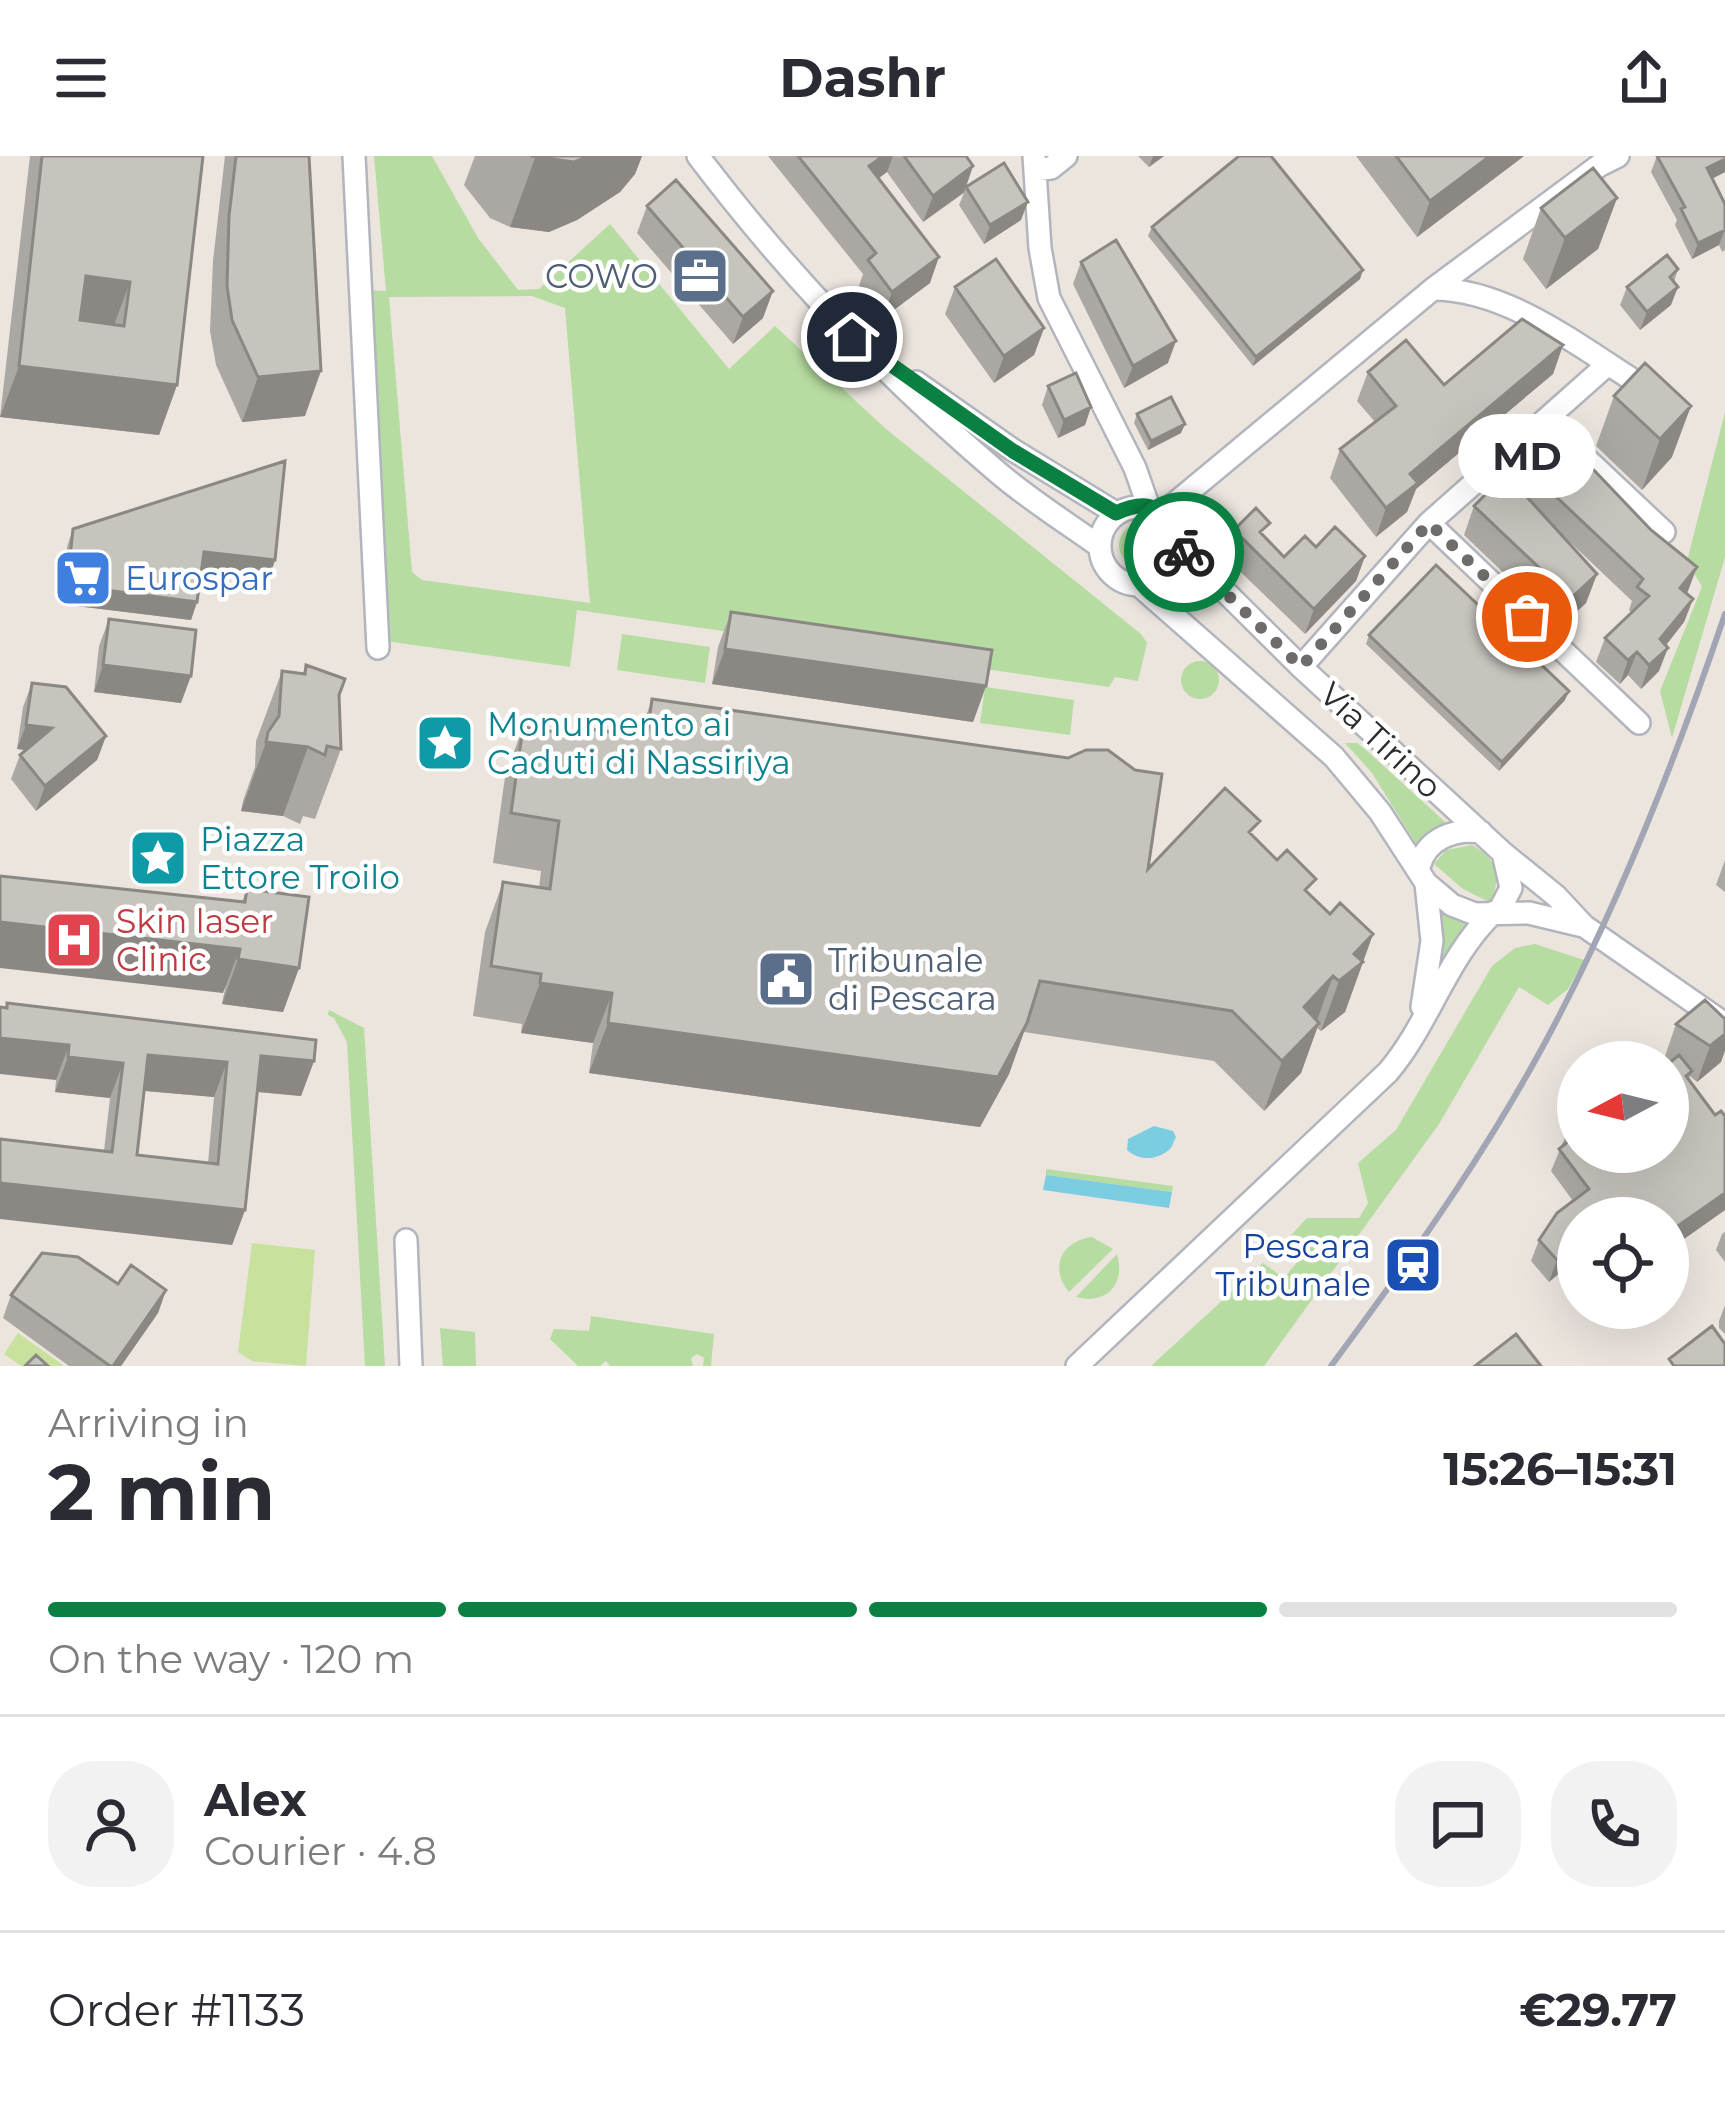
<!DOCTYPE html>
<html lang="en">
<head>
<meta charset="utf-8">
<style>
  body { margin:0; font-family:Montserrat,sans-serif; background:#f2f2f3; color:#2b2b33; height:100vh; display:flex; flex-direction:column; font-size:45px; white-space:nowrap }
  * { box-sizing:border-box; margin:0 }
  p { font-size:39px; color:#7c7c81 }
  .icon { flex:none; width:66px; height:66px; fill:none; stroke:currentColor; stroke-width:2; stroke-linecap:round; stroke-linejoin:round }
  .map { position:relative; height:1210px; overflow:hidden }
  .drawer { display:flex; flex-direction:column; background:#fff; flex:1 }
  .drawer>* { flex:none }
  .needle { width:78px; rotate:263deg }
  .buttons { position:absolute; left:1557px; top:885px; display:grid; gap:24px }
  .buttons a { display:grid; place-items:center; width:132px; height:132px; border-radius:50%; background:#fff; box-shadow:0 12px 48px #0002; font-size:60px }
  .pin { position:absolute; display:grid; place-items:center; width:102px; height:102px; color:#fff; margin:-51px; border:6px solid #fff; border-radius:50%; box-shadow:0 3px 12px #0007 }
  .courier { position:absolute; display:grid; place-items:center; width:120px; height:120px; margin:-60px; border:9px solid #0b8043; border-radius:50%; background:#fff; color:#222; box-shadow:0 3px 15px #0007 }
  .bubble { position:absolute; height:84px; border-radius:42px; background:#fff; box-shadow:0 12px 48px #0002; font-size:39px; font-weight:700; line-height:84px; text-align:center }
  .summary em { font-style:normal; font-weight:700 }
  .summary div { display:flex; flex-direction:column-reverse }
  .summary { display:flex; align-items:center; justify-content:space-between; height:204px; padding:0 48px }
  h1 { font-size:78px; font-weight:700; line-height:90px }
  .bar { display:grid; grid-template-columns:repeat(4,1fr); gap:18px 12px; align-content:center; height:144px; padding:0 48px }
  .bar i { height:15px; border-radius:9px; background:#e1e1e2 }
  .bar .current { background:#0b8043 }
  .bar p { grid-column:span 4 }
  .line { display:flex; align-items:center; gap:30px; padding:0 48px; border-top:3px solid #e1e1e2 }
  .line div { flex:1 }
  .round { display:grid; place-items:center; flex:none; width:126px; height:126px; border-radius:48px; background:#f2f2f3 }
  header { display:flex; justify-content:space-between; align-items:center; height:156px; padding:0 48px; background:#fff; font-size:54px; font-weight:700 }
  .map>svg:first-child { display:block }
  .green { fill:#b7dca1; fill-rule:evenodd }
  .pitch { fill:#c8e29d }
  .water { fill:#7ccce2 }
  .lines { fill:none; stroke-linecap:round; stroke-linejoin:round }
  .minor-casing { stroke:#b2b5bd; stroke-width:26 }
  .minor { stroke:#fff; stroke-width:21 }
  .rail { stroke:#a2a5b3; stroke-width:6 }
  .wall { fill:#aba8a3; fill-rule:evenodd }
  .shaded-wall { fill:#8b8884 }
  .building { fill:#c7c3bd; stroke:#8b8884; stroke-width:3; fill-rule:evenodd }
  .done { stroke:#6e6c6a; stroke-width:12; stroke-dasharray:0 21.6 }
  .route { stroke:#0b8043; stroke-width:15 }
  .labels { text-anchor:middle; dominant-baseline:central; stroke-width:9; stroke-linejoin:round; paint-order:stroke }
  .service-label { font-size:33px; fill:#4e5e75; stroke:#fff; text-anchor:end }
  .shop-label { font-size:33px; fill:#366cbe; stroke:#fff; text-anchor:start }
  .culture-label { font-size:33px; fill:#0d838f; stroke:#fff; text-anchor:start }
  .street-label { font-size:33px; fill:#2b2b2b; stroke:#fff }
  .health-label { font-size:33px; fill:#be3a42; stroke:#fff; text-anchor:start }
  .transit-label { font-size:33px; fill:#164399; stroke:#fff; text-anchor:end }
</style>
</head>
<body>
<header><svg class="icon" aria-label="menu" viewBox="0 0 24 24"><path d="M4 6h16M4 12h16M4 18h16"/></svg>Dashr<svg class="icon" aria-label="share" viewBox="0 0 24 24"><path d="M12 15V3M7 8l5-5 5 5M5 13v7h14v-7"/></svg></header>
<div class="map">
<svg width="1725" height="1210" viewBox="0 0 1725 1210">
  <rect width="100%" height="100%" fill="#ebe5de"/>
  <path class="green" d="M374,0h58l46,82 40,52 21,-1 71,-65 119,145 46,-43 111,103 255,205 6,9 -9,38 -23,-4 -6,10 -532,-77 -7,57 -199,-28 -8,-349 23,1zM532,140l33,12 25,295 -168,-23 -10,-8 -23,-275z
    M1725,256v145l-53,181 -12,-47 42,-104 -15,-26z
    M1119 389a21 21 0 1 1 42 0a21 21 0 1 1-42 0Z
    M622,478l88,13 -5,36 -88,-13z
    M1181 524a19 19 0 1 1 38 0a19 19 0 1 1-38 0Z
    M985,531l89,13 -4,35 -90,-12z
    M1345,587h12l9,7 88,80 -34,20 -48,-77z
    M1472,689c24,13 29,30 20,55l-5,1 -24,-12 -29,-25 12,-14z
    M1439,753l32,18 -33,41z
    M1535,788l49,16 -16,29 -20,16 -29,-18 -80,137 -175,242h-113l112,-103 21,15 15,-18 -18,-14 26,-28h52l9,-15 -10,-40 38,-33 96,-164 23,-18z
    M329,854l35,18 21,338h-20l-18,-324 -13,-24 -6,-3z
    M1046,1013l127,17 -1,6 -126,-17z
    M1092,1081l21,12 -44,43c-20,-24 -8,-51 23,-55z
    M1117,1098c9,31 -11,51 -41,43z
    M591,1160l123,18 -3,32h-8l1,-8 -7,-4 -6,4 2,8h-83l-4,-5 -6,5h-22l-28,-27 4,-10 35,2z
    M440,1172l35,4 1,34h-33z"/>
  <path class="pitch" d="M252,1087l63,7 -9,116 -54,-5 -14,-9z
    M18,1177l45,32 -1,1h-41l-17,-12z"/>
  <path class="water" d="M1154,970l19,5 3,6 -5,11c-12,12 -31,14 -44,2l1,-11z
    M1046,1019l126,17 -3,16 -126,-18z"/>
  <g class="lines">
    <defs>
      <path id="minor" d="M354,0l24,492
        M698,0c87,115 187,220 297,314 32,28 69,51 104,76
        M1034,0l6,92 9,50 86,170 14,40
        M1035,14l16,-2 15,-12
        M1433,133c79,0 154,64 219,103
        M916,226l97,68 103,63
        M1546,265l118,111
        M1100 390a39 39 0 1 1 78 0a39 39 0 1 1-78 0Z
        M1162,358l271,-225 167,-124 18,-9
        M1429,367l210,200
        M1179,390l122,121 202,186 53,43 28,30 141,98
        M1140,430l194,171 46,55 46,71 26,22 23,9 54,-1 54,13
        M1301,511l128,-144 178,-158
        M1419,711c7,-28 35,-39 62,-35
        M1499,755l12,-23 -8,-35
        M1422,851l10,-66 -6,-57
        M406,1084l5,126
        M1077,1210l311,-294c41,-48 59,-116 106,-160"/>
    </defs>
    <use href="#minor" class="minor-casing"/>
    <use href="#minor" class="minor"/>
    <path class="rail" d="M1331,1210c84,-113 166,-228 230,-354 66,-128 118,-262 164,-398"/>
  </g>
  <path class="wall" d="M30,0h173l-26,229 -18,50 -159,-18z
    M225,0h84l-4,260 -63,6 -26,-57 -6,-34 3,-70z
    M475,0h167l-7,18 -15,18 -43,28 -28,12 -39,-5 -20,-9 -26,-33z
    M768,0h198l7,10 -7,21 55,33 -37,24 -25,-39 5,-12 -41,29 -36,-50 -8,6 51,105 -47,35 -24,-32 4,-12z
    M1138,0h26l-15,11z
    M1356,0h168l-107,81z
    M1657,0l68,16 -12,6 12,26v46l-3,2 -3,-7 -27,14 -17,-34 2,-5 -26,-48z
    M1617,42l-19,51 -52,40 -23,-30 18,-51z
    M647,50l116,112 -30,26 -96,-111z
    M1152,71l208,52 -107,87 -105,-130z
    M1081,106l87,101 -44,25 -51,-104z
    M1678,113l-4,13 -3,23 -31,25 -20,-25 7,-18z
    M955,131l89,41 -10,27 -40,28 -49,-69z
    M1563,189l-10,29 -137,115 -9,23 -31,25 -46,-59 10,-29 35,-27 -18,-21 11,-29 76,13z
    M1645,207l27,94 -30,33 -46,-44 18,-50z
    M1048,230l43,21 -6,18 -27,13 -16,-33z
    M1137,258l44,19 -33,17 -14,-27z
    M1529,315l159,120 -2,2 7,6 -9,23 -18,23 -7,26 -18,18 -13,-14 -8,9 -24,-22 9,-24 27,-25 -3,-3 3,-9 -78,-74 43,47 -11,29 -26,24 -96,-92 10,-29 48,-15z
    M73,373l202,31 -6,19 -68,-8 -4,31 -6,18 -131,-16 7,-57z
    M1234,374l31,7 19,20 32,-10 49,9 -9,25 -51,53 -81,-78z
    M731,456l255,74 -13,36 -261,-38 6,-37z
    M109,463l72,84 -87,-11 5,-46z
    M1369,479l196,65 -66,71 -133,-127z
    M306,509l33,31 2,53 -26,70 -12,-3 -3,8 -17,-8 -42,-5 2,-10 12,-34 1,-26 26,-70 21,2z
    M32,527l74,53 -9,24 -61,51 -25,-32 9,-24 6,-5 -9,-1 6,-42z
    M652,543l496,170 106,-32 76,77 43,20 -28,78 -24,19 -4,-3 -16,45 -37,38 -50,-50 -190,-29 -15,42 -29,53 -391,-54 4,-30 -72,-10 1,-9 -49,-8 12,-84 18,-50 36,6 2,-17 -48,-8 12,-86 18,-50 50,7 3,-7 63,9z
    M1725,704v32l-9,-7z
    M247,733l52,79 -16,44 -61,-8 20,-102z
    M1705,844l16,62 -24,20 -7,-6 -1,3 26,36 10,1v94l-51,36 -6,14v-42h-90l-29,64 -18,-21 8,-21 34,-39 -22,-30 15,-36 11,-8 1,-4v29l91,-89 -5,-4 12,-35z
    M7,847l307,58 -13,35 -44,-4 -12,118 -13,35 -128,-94 6,-53 -55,-6 1,-12 -51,-72zM144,935l70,6 -6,66 -71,-8z
    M1725,1076v30l-9,-12 6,-16z
    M118,1128l48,6 -8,23 -37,53h-52l-66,-48 8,-23z
    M1725,1149v29l-6,-6v-7z"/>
  <path class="shaded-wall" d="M590,0h52l-7,18 -15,18 -43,28 -28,12 -39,-5 25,-69z
    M883,0h10l-6,16 -27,20 9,-26z
    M1153,0h11l-15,11z
    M1490,0h34l-107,81 13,-36z
    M1725,3v13l-23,12 5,-16z
    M973,10l-9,26 -41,30 10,-26z
    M1617,42l-19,51 -52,40 19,-51z
    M1028,46l-7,18 -37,24 6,-19z
    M1725,73l-6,16 -27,14 6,-16z
    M939,101l-9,26 -47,35 9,-26z
    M1363,114l-3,9 -107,87 3,-9z
    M86,120l44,6 -19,51 -44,-6z
    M1678,131l-7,18 -31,25 7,-18z
    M773,135l-10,27 -30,26 10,-27z
    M1044,172l-10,27 -40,28 10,-27z
    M1176,185l-8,22 -44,25 9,-22z
    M1563,189l-10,29 -137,115 -9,23 -31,25 10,-29 24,-34z
    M19,210l158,19 -18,50 -159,-18z
    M321,215l-16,45 -63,6 16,-45z
    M1691,250l-19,51 -30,33 18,-51z
    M1091,251l-6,18 -27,13 6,-18z
    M1185,268l-4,9 -33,17 3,-9z
    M204,396l71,8 -6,19 -72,-8z
    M1365,400l-9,25 -51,53 9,-25z
    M1697,411l-9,24 -17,21 9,-24z
    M1597,418l-11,29 -26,24 11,-29z
    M67,429l130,17 -6,18 -131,-16z
    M1693,443l-9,23 -32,41 8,-24z
    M1668,492l-9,23 -18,18 8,-24z
    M725,493l261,37 -13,36 -261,-38z
    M1637,496l-9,23 -8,9 8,-24z
    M103,509l88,11 -10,27 -87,-11z
    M1569,535l-4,9 -66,71 3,-9z
    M26,569l26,3 -9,24 -26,-3z
    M106,580l-9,24 -61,51 9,-25z
    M266,586l42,5 -25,69 -42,-5z
    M0,766l240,27 -17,44 -223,-25z
    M1373,778l-28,78 -24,19 18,-50 15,-27z
    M238,803l61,9 -16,44 -61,-8z
    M1333,820l-18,50 -11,-19z
    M540,827l72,10 -19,50 -72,-10z
    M608,867h419l-18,51 -29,53 -391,-54z
    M1319,867l-18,50 -37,38 18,-50z
    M1725,878v17l-4,11 -24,20 13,-36z
    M0,882l69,7 -13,35 -56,-6z
    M148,899l79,7 -13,35 -78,-7z
    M261,900l53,5 -13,35 -53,-5z
    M68,901l55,6 -13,35 -55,-6z
    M0,1027l245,27 -13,35 -232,-26z
    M1725,1037v17l-51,36 -6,14v-18l4,-12z
    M1578,1087v15l-29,24 8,-22z
    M166,1134l-8,23 -37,53h-8z"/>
  <path class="building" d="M42,0h161l-26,229 -158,-19zM86,120l44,6 -6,44 -44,-6z
    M236,0h73l12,215 -63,6 -26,-57 -5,-34 2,-70z
    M531,0h59l-16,6z
    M798,0h85l-14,10 70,91 -47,35 -24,-32 8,-7z
    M904,0h62l7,10 -40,30z
    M1239,0h32l92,114 -107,87 -104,-130z
    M1396,0h94l-60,45z
    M1657,0h68v3l-18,9 18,36v26l-27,13 -17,-34 4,-2z
    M1004,7l24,39 -38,23 -24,-38z
    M1593,12l24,30 -52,40 -24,-30z
    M676,24l97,111 -30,26 -96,-111z
    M1116,84l60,101 -43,25 -52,-104z
    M1667,99l11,14 -8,8 8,10 -31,25 -20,-25z
    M996,103l48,69 -40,28 -49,-69z
    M1522,163l41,26 -153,129 8,9 -32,25 -46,-59 56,-43 -28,-34 38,-32 38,45z
    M1645,207l46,43 -31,33 -46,-43z
    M1076,217l15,34 -27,13 -16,-34z
    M1171,241l14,27 -34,17 -14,-27z
    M1556,282l35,29 60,63 46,37 -17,21 13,11 -33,40 8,9 -19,17 -12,-13 -9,8 -23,-22 44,-42 -12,-9 6,-8 -114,-108z
    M285,305l-10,99 -71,-8 -7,50 -130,-17 6,-56z
    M1506,318l91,100 -26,24 -97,-92z
    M1256,352l14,15 -10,9 24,25 21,-21 11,11 19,-20 30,29 -51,53 -80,-79z
    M1436,409l133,126 -67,71 -133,-127z
    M731,456l261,38 -6,36 -261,-37z
    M109,463l87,11 -5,46 -88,-11z
    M306,509l39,14 -6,16 2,54 -14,-3 -2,9 -17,-8 -42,-5 2,-10 11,-16 3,-45 23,3z
    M32,527l34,4 40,49 -61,50 -25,-31 32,-27 -26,-3z
    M652,543l416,59 18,-8h22l27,20 27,4 -14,95 77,-81 35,33 -11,11 28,28 10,-10 29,29 -11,11 25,24 10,-11 33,31 -19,20 9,8 -24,19 -6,-5 -29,31 15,16 -37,38 -50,-50 -192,-30 -13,42 -29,54 -390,-54 4,-30 -72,-10 1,-9 -50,-8 12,-84 47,7 9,-68 -48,-8 12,-86 52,8 1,-8 71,10z
    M0,720l245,26 2,-13 62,8 -10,71 -61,-9 2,-10 -240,-27z
    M1705,844l20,19v15l-15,12 -34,-22z
    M7,847l309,37 -2,21 -53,-5 -16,154 -245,-27v-44l112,13 11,-89 -55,-6 1,-12 -69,-7v-31l7,1zM148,899l79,7 -9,102 -81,-9z
    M1679,899l13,16 -6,5 29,39 6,-4 4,5v77l-53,37 5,7 -9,7v-26h-90v25l-21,17 -18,-20 18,-27 32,-24 -30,-40 11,-9 -4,-5 12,-10v27h90v-88z
    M42,1097l36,4 40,27 13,-19 35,25 -53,76h-3l-99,-71z
    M1712,1170l13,18v22h-51l-5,-7z
    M1516,1178l25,32h-66z
    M36,1199l12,11h-23z"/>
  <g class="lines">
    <path class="done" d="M1184,396l117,115 128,-144 98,94"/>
    <path class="route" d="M852,181l161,114 103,62c49,-23 49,13 68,39"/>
  </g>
  <defs>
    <symbol id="office-square" viewBox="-11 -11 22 22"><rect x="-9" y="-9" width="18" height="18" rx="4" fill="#5c6f8a" stroke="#fff"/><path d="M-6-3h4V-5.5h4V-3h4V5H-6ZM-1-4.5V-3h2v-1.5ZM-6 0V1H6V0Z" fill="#fff"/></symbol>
    <symbol id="supermarket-square" viewBox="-11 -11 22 22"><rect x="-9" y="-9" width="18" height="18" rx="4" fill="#3f7fe0" stroke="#fff"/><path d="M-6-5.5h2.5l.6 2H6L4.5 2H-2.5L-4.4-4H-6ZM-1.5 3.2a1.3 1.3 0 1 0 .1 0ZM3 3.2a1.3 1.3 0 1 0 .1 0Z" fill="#fff"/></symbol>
    <symbol id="sight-square" viewBox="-11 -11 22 22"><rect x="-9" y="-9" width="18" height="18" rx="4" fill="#0f9aa8" stroke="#fff"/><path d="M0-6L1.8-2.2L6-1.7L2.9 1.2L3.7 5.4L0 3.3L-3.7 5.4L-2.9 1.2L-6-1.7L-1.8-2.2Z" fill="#fff"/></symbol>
    <symbol id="hospital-square" viewBox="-11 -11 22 22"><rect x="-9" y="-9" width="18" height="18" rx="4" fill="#e0444e" stroke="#fff"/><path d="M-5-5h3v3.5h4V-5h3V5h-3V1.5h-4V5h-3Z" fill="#fff"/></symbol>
    <symbol id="civic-square" viewBox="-11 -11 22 22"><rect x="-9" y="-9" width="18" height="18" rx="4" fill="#5c6f8a" stroke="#fff"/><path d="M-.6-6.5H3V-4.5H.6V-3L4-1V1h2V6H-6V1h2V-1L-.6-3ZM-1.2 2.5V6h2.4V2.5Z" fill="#fff"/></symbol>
    <symbol id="station-square" viewBox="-11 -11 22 22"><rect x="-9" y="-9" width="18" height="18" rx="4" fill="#1a4fb4" stroke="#fff"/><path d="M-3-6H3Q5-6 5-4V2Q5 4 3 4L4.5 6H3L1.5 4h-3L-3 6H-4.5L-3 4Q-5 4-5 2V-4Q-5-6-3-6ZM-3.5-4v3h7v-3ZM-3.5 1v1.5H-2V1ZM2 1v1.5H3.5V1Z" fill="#fff"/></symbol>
  </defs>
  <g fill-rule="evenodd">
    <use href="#office-square" x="667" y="87" width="66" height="66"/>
    <use href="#supermarket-square" x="50" y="389" width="66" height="66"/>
    <use href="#sight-square" x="412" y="554" width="66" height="66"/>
    <use href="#sight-square" x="125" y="669" width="66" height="66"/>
    <use href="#hospital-square" x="41" y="751" width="66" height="66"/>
    <use href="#civic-square" x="753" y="790" width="66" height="66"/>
    <use href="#station-square" x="1380" y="1076" width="66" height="66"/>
  </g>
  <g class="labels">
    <g class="service-label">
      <text x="658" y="120">COWO</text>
      <text x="828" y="804" text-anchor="start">Tribunale<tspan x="828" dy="38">di Pescara</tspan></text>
    </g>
    <g class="shop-label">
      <text x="125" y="422">Eurospar</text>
    </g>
    <g class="culture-label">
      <text x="487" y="568">Monumento ai<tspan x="487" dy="38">Caduti di Nassiriya</tspan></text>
      <text x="200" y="683">Piazza<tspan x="200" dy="38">Ettore Troilo</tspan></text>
    </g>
    <g class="street-label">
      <text transform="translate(1381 584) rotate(43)">Via Tirino</text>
    </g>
    <g class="health-label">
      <text x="116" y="765">Skin laser<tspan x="116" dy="38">Clinic</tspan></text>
    </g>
    <g class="transit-label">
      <text x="1371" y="1090">Pescara<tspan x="1371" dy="38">Tribunale</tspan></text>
    </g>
  </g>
</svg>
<div class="buttons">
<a><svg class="needle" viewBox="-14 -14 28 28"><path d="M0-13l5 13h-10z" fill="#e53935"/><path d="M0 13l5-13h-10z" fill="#7c7c81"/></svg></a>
<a><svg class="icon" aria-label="locate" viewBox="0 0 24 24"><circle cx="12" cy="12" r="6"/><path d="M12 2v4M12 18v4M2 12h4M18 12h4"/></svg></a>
</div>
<div class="pin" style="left:1527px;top:461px;background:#ea580c"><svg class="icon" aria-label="bag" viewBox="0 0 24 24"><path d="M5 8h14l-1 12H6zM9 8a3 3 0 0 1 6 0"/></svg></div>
<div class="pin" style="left:852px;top:181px;background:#1f2937"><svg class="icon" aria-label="home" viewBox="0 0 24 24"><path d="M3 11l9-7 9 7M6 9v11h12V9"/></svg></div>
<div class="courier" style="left:1184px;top:396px"><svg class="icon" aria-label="bike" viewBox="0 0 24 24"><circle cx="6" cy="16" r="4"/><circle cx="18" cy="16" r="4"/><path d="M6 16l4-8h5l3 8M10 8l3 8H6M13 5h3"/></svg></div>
<div class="bubble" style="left:1458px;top:258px;width:138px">MD</div>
</div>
<section class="drawer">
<div class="summary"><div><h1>2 min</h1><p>Arriving in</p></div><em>15:26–15:31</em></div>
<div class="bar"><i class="current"></i><i class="current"></i><i class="current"></i><i></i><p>On the way · 120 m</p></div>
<div class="line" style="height:216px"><a class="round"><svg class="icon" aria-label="person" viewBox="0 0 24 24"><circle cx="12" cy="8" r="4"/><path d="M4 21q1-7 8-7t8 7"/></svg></a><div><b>Alex</b><p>Courier · 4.8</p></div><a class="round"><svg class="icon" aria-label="chat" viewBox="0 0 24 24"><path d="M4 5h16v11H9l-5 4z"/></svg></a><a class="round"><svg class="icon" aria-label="phone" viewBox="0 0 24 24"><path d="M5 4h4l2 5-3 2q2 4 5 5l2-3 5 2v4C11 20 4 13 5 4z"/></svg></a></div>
<div class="line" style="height:156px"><div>Order #1133</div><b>€29.77</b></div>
</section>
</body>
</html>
